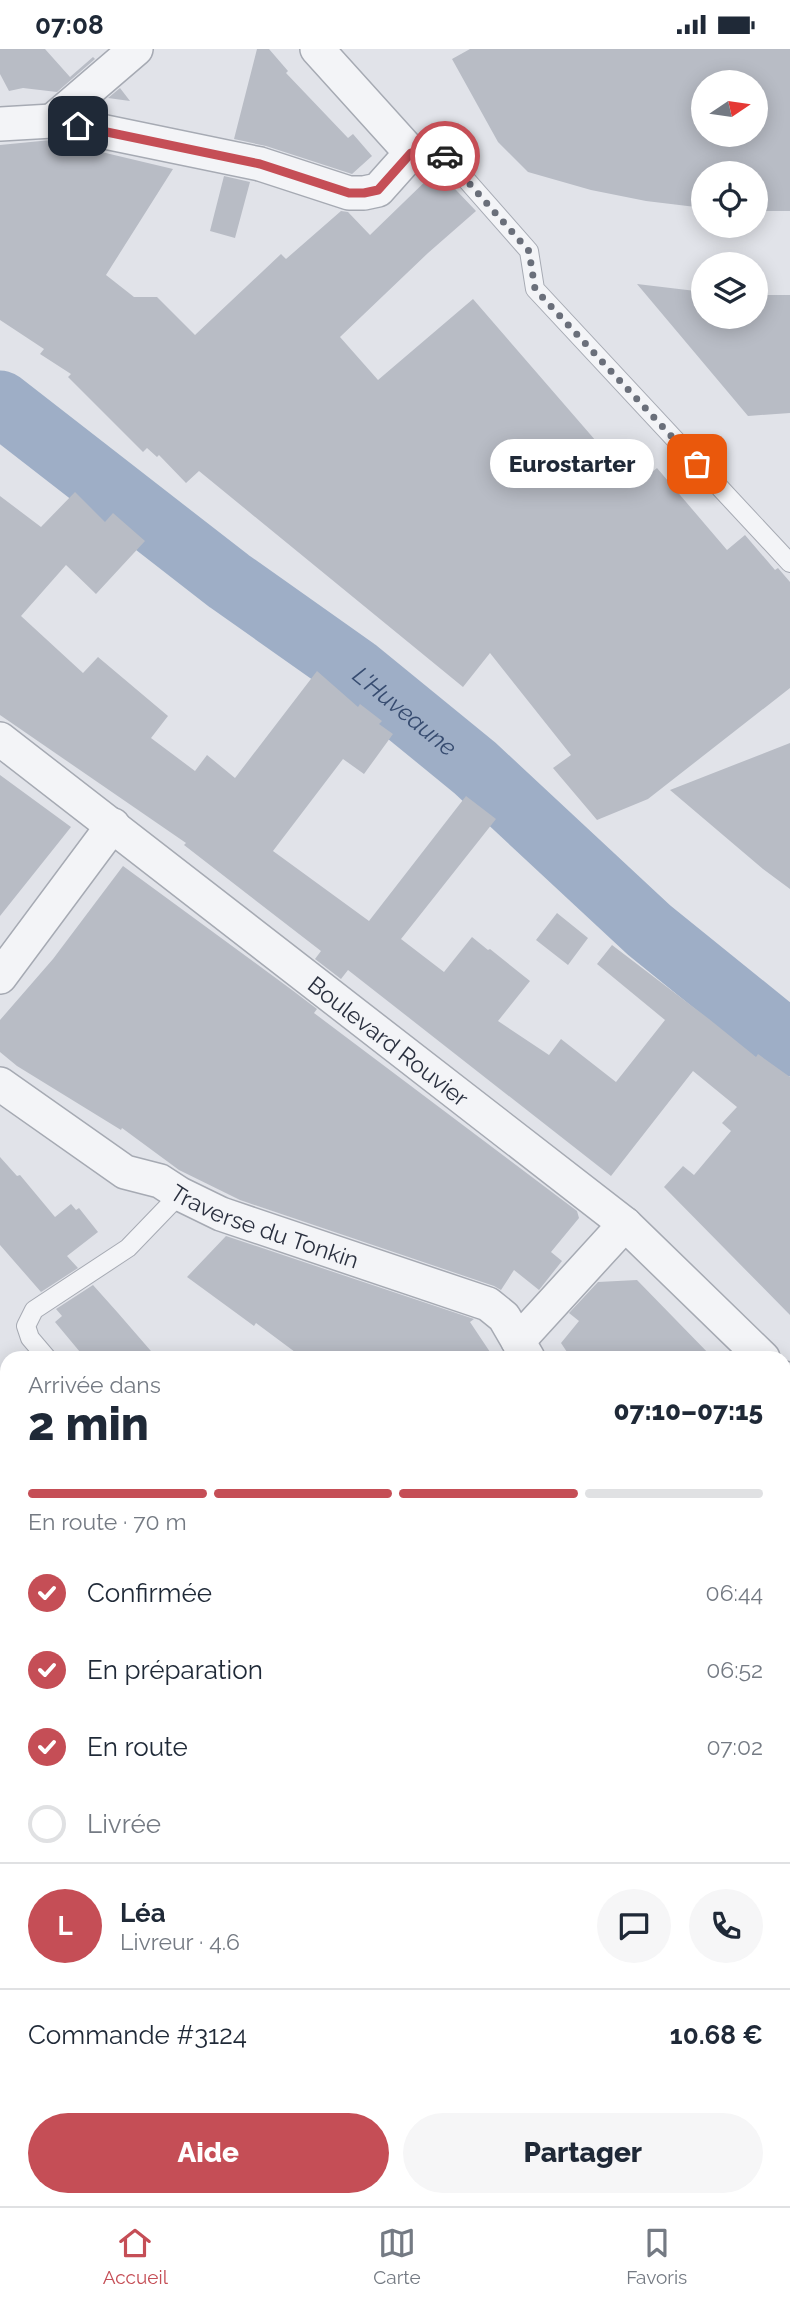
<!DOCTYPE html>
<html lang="fr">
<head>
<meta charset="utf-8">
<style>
  body { margin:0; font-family:Raleway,sans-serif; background:#f6f6f7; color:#1f2937; height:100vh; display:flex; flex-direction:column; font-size:26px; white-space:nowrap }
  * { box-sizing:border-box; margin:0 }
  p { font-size:23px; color:#747a83 }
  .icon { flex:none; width:38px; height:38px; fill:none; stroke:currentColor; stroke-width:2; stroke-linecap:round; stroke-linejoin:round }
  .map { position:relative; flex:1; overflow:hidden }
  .drawer { position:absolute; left:0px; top:1302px; width:791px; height:856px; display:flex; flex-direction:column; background:#fff; border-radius:21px 21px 0 0; box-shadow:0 4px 18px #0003 }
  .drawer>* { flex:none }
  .needle { width:46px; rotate:77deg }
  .controls { position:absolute; left:691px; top:21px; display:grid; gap:14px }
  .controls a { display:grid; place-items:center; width:77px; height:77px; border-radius:50%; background:#fff; box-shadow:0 4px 18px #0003; font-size:35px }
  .pin { position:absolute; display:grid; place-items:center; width:60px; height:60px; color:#fff; margin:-30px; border-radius:14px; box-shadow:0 4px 10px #0006 }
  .courier { position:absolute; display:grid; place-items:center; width:70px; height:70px; margin:-35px; border:5px solid #c54e56; border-radius:50%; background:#fff; color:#222; box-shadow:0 2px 9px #0007 }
  .bubble { position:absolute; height:49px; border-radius:24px; background:#fff; box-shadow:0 4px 18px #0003; font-size:23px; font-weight:800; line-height:49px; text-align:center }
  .headline em { font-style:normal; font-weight:800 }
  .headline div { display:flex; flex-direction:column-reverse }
  .headline { display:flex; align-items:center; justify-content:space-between; height:119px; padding:0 28px }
  h1 { font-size:46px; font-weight:800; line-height:52px }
  .bar { display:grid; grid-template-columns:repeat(4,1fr); gap:10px 7px; align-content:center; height:84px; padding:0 28px }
  .bar i { height:9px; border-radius:5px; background:#e0e1e3 }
  .bar .on { background:#c54e56 }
  .bar p { grid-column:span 4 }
  .line { display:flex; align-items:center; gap:18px; padding:0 28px; border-top:2px solid #e0e1e3 }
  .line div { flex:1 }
  .round { display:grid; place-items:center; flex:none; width:74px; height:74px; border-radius:37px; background:#f6f6f7 }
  ol { padding:0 28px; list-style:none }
  li { display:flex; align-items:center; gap:21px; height:77px }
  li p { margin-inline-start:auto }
  li .icon { padding:7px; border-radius:50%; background:#c54e56; color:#fff; stroke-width:4 }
  li:last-child { color:#747a83 }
  li i { width:38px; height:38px; border:4px solid #e0e1e3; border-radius:50% }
  .primary-button { display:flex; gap:14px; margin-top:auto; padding:14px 28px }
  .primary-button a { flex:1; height:80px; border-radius:42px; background:#c54e56; color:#fff; font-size:28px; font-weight:800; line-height:80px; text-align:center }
  .primary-button a+a { background:#f6f6f7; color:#1f2937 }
  .status { display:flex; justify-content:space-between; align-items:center; height:49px; padding:0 35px; background:#fff; direction:ltr }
  .status svg { height:19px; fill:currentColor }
  .dock { display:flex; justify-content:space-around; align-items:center; height:98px; border-top:2px solid #e0e1e3; background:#fff; font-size:19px; color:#747a83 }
  .dock a { display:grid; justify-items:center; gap:4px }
  .dock .on { color:#c54e56 }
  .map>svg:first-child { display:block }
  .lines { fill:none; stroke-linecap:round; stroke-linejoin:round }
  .river { stroke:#9eaec6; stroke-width:65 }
  .building { fill:#b8bcc5; fill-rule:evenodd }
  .lane-casing { stroke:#a6aab3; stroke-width:20 }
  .street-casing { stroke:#a6aab3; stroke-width:36 }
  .lane { stroke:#f3f4f7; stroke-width:18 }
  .street { stroke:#f3f4f7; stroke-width:33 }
  .done { stroke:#6a6f7a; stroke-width:7; stroke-dasharray:0 12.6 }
  .route { stroke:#c54e56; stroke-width:9 }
  .labels { text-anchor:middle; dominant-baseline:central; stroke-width:5; stroke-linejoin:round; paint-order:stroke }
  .street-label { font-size:23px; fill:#2a303f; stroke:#f0f2f6 }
  .water-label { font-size:24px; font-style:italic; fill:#374c70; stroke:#f0f2f6 }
</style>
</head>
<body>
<div class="status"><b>07:08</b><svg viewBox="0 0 49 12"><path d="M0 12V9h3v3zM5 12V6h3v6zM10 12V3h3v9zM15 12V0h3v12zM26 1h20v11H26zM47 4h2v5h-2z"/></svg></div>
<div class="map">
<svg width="790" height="2157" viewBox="0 0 790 2157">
  <rect width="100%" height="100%" fill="#e1e3e9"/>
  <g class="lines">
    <path class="river" id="s1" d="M0,354l229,178 126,89 120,98 174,162 141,114"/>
  </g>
  <path class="building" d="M0,0h45l25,28 23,-20 2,2 -38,33 -34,-4 -14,3 -9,-17z
    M257,0h12l19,22 -2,2 62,65 5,-4 19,22 -20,18 -86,-28 -32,-7z
    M470,0h320v162h-34v-38h-52v35l-58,-7 -55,-11 -63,-18 -30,-30 -46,-83zM704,33h52v53h-52z
    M120,39l10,13 -22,-3z
    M51,91l122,29 -67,106 28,22h23l38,38 86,-81 5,5 55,-48 7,1 22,23 67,-65 39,41 -48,42 -88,84 38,43 95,-81 162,187 22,-18 70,82 18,-15 30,35 3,-2 12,14v106l-142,111 -51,21 -44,-52 18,-13 -81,-102 -27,34 -264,-216 -13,12 -27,-28 -2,2 -10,-9 -4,4 -75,-75 3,-3 -31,-20 4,-5 -44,-29v-175z
    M224,127l26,6 -15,56 -25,-7z
    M637,235l67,8v25h52v-22h34v118l-42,3z
    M75,443l30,30 8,-9 32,28 -49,53 -30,-29 -45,51 62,57 15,-16 70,59 -17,22 44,33 12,-16 28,23 82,-107 41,36 2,-3 22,17 -3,3 14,10 -29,40 -21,-15 -70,92 96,70 97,-125 30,23 -95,120 43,33 28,-35 16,13 2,-1 40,32 -32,40 51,34 12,-16 55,43 49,-62 -68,-56 15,-19 97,74 47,38 2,-3 32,23v238l-126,-128 19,-21 11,9 37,-44 -9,-8 15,-16 -44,-36 -82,105 -263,-206 -7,9 -26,-20 6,-8 -137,-106 2,-2 -186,-128v-219l41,31z
    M790,694v146l-27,-20 -93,-79z
    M0,726l71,52 -71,89z
    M123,817l169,124 25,19 -3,4 263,198 2,7 -28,34 11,9 -23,29 -25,-20 -13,20 -7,-4 -254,-86 -61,-30 -57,-42 -1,2 -104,-64 -17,-14v-32l53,-61z
    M557,864l31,25 -20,27 -32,-25z
    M0,1108l17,19 3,-1 35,42 16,-13 5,6 3,-2 19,24 -31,24 11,12 -37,24 -41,-47z
    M226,1187l248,83 -4,3 24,36h-191l-47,-35 -2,3 -67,-49z
    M637,1231l76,78h-142l-10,-15 18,-22 -10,-8 29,-31z
    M93,1236l25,28 39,45h-72l-30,-36 7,-6 -6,-7z"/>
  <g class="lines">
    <defs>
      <path id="lane" d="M411,104l25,-2 12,8 81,92 6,38 255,274
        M47,1309l-17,-20 -4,-12 8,-16 94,-62 52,-54
        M0,1760l7,8
        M0,1863l7,-6
        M394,2151l5,6"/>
      <g id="street">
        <path d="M52,72l84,-72"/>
        <path d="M0,75l52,-3 208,43 89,29h15l14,-3 33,-37 -94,-104"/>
        <path id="s2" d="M0,690l625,485 138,134"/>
        <path d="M0,928l113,-152"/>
        <path id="s3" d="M0,1035l125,88 35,9 20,13 41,20 267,90 16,13 24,41"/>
        <path d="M518,1292l107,-117"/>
        <path d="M784,1329l6,6"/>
        <path d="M0,1520l7,8"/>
        <path d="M784,1621l6,-5"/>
        <path d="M784,1702l6,9"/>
        <path d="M784,2107l6,-2"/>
        <path d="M603,2157l24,-6"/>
      </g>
    </defs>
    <use href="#lane" class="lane-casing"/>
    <use href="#street" class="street-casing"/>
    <use href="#lane" class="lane"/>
    <use href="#street" class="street"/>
  </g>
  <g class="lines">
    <path class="done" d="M445,107l84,95 6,38 162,175"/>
    <path class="route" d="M78,77l182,38 89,29h15l14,-3 33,-37 25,-2 9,5"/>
  </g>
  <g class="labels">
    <g class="street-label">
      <text stroke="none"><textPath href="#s2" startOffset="492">Boulevard Rouvier</textPath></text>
      <text stroke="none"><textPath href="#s3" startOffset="304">Traverse du Tonkin</textPath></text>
    </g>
    <g class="water-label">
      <text stroke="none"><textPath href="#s1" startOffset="509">L'Huveaune</textPath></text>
    </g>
  </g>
</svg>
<div class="controls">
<a><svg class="needle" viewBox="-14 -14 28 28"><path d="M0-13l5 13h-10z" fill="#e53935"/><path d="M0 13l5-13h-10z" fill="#747a83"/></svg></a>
<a><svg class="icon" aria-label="locate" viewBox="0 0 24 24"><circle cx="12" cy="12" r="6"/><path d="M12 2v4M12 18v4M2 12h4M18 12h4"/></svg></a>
<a><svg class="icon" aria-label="layers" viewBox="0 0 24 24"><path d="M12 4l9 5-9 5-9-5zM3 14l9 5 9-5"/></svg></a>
</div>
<div class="pin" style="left:697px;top:415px;background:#ea580c"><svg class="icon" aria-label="bag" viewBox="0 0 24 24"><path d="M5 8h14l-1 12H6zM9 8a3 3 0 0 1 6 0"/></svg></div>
<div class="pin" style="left:78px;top:77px;background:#1f2937"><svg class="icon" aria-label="home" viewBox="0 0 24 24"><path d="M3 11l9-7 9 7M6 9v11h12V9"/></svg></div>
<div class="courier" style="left:445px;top:107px"><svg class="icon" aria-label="car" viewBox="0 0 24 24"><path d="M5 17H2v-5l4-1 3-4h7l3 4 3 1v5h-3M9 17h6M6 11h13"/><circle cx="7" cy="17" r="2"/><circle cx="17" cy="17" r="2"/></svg></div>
<div class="bubble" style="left:490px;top:390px;width:164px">Eurostarter</div>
<section class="drawer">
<div class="headline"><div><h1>2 min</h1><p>Arrivée dans</p></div><em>07:10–07:15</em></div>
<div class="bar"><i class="on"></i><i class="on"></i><i class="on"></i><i></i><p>En route · 70 m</p></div>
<ol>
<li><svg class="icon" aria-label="check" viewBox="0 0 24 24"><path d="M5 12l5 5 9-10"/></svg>Confirmée<p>06:44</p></li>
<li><svg class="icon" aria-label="check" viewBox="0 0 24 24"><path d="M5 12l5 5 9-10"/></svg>En préparation<p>06:52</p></li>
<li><svg class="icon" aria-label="check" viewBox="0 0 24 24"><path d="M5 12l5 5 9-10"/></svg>En route<p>07:02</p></li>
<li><i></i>Livrée</li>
</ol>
<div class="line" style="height:126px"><b class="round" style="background:#c54e56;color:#fff">L</b><div><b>Léa</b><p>Livreur · 4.6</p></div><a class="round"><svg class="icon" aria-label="chat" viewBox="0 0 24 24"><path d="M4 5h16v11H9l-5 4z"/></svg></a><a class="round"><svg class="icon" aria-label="phone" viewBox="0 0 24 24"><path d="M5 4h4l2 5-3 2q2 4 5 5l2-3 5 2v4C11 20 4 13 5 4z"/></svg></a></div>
<div class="line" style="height:91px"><div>Commande #3124</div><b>10.68 €</b></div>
<div class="primary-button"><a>Aide</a><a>Partager</a></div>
</section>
</div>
<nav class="dock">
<a class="on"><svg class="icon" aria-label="home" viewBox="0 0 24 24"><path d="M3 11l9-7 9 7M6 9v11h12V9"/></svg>Accueil</a>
<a><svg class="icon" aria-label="map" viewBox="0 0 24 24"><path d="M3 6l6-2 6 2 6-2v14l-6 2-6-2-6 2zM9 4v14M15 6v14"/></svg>Carte</a>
<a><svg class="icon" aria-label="saved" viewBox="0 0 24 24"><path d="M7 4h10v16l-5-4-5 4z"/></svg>Favoris</a>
</nav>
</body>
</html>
